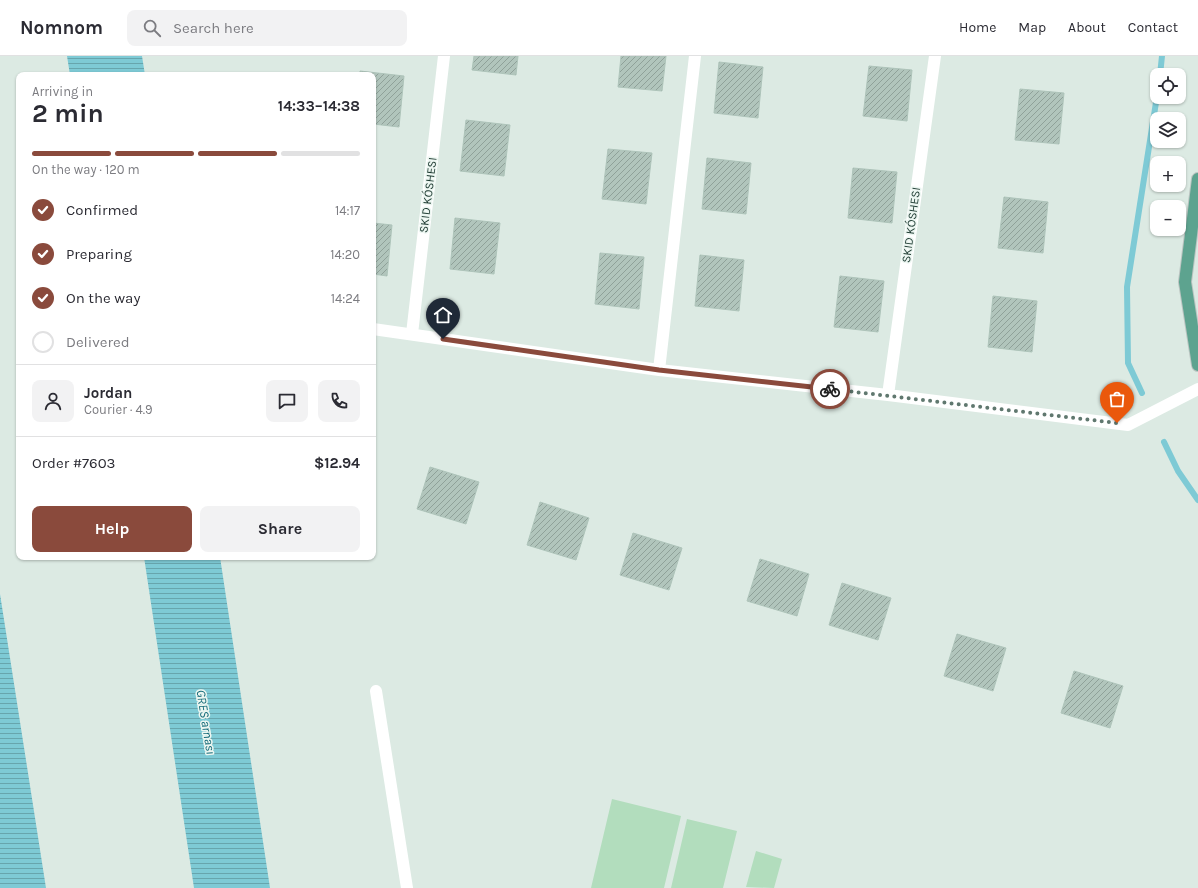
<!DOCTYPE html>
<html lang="en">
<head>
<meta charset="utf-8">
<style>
  body { margin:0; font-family:Karla,sans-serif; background:#f2f2f3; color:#2b2b33; height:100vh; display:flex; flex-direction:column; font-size:15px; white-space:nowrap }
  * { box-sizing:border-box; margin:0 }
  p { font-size:13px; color:#7c7c81 }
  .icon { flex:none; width:22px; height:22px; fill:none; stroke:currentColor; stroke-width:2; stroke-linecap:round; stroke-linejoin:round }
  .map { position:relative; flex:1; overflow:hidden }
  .panel { position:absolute; left:16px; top:16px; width:360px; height:488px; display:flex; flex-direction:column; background:#fff; border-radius:8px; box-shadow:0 1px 3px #0004 }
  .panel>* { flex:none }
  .buttons { position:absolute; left:1150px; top:12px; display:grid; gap:8px }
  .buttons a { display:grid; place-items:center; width:36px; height:36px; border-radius:8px; background:#fff; box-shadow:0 1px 3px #0004; font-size:20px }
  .pin { position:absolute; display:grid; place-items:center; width:34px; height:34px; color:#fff; margin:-41px -17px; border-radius:50% 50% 50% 0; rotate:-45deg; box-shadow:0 0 4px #0007 }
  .pin .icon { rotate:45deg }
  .courier { position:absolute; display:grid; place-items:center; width:40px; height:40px; margin:-20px; border:3px solid #8a4a3c; border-radius:50%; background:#fff; color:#222; box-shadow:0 1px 5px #0007 }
  .head em { font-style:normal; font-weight:700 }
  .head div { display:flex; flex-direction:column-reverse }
  .head { display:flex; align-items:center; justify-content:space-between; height:68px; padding:0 16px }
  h1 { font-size:26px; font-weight:700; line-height:30px }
  .bar { display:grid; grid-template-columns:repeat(4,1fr); gap:6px 4px; align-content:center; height:48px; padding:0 16px }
  .bar i { height:5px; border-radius:3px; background:#e1e1e2 }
  .bar .active { background:#8a4a3c }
  .bar p { grid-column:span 4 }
  .line { display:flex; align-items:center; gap:10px; padding:0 16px; border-top:1px solid #e1e1e2 }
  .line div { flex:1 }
  .round { display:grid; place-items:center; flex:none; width:42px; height:42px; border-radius:8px; background:#f2f2f3 }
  ol { padding:0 16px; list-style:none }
  li { display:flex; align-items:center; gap:12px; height:44px }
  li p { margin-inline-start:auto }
  li .icon { padding:4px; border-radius:50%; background:#8a4a3c; color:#fff; stroke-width:4 }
  li:last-child { color:#7c7c81 }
  li i { width:22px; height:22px; border:2px solid #e1e1e2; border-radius:50% }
  .primary-button { display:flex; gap:8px; margin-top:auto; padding:8px 16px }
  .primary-button a { flex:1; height:46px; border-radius:8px; background:#8a4a3c; color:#fff; font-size:16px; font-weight:700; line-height:46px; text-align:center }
  .primary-button a+a { background:#f2f2f3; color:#2b2b33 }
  header { display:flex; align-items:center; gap:24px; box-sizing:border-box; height:56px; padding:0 20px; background:#fff; border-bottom:1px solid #e1e1e2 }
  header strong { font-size:19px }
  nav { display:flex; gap:22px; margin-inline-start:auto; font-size:14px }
  .search { width:280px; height:36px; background:#f2f2f3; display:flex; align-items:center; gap:10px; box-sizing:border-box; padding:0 14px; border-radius:8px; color:#7c7c81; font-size:15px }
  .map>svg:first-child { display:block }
  .green { fill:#b2ddbd }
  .water { fill:url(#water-rules) }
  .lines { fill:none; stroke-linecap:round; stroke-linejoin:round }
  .stream { stroke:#7ecad5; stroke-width:6 }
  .building { fill:url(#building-hatch); stroke:#aec4ba }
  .major-casing { stroke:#bbc4c1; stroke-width:14 }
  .minor { stroke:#fff; stroke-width:12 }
  .major { stroke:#5da38f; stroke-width:12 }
  .done { stroke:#60786f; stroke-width:4; stroke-dasharray:0 7.2 }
  .route { stroke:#8a4a3c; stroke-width:5 }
  .labels { text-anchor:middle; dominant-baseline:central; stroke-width:3; stroke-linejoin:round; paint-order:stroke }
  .street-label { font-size:12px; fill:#1d3a31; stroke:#ecf6f1 }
  .water-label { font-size:13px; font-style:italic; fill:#146b79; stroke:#ecf6f1 }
</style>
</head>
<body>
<header>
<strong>Nomnom</strong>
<div class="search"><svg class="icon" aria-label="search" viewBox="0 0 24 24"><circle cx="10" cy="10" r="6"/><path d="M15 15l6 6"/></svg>Search here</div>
<nav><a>Home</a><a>Map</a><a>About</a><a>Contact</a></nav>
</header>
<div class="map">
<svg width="1198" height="832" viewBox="0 0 1198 832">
  <defs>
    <pattern id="water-rules" width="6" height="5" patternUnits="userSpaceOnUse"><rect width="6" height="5" fill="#7ecad5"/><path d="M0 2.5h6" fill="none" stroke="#67a5ad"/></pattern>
    <pattern id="building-hatch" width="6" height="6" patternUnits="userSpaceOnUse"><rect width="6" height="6" fill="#b1c5bc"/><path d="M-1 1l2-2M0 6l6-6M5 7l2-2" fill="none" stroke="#8fa199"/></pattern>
  </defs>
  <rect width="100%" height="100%" fill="#dceae3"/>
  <path class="green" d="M612,743l69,17 -17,72h-73z
    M687,763l50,12 -14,57h-52z
    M756,795l26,8 -8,29 -28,-1z"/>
  <path class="water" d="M67,0h75l3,19h-75z
    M144,501h76l50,331h-76z
    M0,538l46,294h-46z"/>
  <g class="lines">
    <path class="stream" d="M1160,19l2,-19
      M1142,337l-14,-30 -1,-76 30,-191
      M1164,386l14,29 20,29"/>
  </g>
  <path class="building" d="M474,0h44l-2,19 -44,-5z
    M621,0h45l-4,35 -44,-4z
    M719,6l44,5 -5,51 -44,-5z
    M869,10l43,4 -5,51 -44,-5z
    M360,15l44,5 -5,51 -26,-3v-49h-13z
    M1020,33l44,4 -5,51 -44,-4z
    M466,64l44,5 -6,51 -44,-5z
    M608,93l44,4 -6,51 -44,-5z
    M707,102l44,5 -5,51 -44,-5z
    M853,112l44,4 -5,51 -44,-5z
    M1004,141l44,5 -5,51 -45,-5z
    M455,162l45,5 -6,51 -44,-5z
    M373,167l19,2 -5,51 -14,-2z
    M600,197l44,4 -5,52 -44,-5z
    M700,199l44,5 -5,51 -44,-5z
    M840,220l44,5 -6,51 -44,-5z
    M993,240l44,5 -5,51 -44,-5z
    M430,411l49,15 -13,42 -49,-15z
    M540,446l49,16 -13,42 -49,-15z
    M633,477l49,15 -13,42 -49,-15z
    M760,503l49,15 -12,42 -50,-15z
    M842,527l49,15 -13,42 -49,-15z
    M957,578l49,14 -13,43 -49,-15z
    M1074,615l49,15 -13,42 -49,-15z"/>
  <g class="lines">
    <defs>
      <path id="major" d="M1198,123l-13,103 13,83"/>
    </defs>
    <use href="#major" class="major-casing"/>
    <path class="minor" d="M373,273l286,41 229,25 240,30 70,-36
      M412,278l32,-278
      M659,314l36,-314
      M888,339l47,-339
      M376,635l31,197"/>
    <use href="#major" class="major"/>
  </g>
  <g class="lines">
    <path class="done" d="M830,333l287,34"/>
    <path class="route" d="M443,283l216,31 171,19"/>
  </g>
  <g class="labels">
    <g class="street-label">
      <text transform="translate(428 139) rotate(-83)">SKID KÓSHESI</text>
      <text transform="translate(911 169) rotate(-82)">SKID KÓSHESI</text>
    </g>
    <g class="water-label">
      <text transform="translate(206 666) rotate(81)">GRES arnası</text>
    </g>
  </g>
</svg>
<div class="buttons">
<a><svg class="icon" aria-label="locate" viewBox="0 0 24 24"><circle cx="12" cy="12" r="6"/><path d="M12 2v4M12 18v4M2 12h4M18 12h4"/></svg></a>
<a><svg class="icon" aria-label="layers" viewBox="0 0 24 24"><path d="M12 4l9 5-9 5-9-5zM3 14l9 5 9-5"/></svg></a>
<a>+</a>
<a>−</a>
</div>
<div class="pin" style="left:1117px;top:367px;background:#ea580c"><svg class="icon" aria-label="bag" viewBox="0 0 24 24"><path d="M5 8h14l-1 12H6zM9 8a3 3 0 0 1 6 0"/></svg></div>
<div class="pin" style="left:443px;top:283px;background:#1f2937"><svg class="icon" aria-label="home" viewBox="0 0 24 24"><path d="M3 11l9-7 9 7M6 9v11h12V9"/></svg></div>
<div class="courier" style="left:830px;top:333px"><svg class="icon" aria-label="bike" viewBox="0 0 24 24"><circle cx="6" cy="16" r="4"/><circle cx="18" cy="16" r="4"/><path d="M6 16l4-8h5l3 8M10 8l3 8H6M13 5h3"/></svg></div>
<section class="panel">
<div class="head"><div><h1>2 min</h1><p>Arriving in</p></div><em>14:33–14:38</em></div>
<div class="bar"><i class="active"></i><i class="active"></i><i class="active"></i><i></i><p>On the way · 120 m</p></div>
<ol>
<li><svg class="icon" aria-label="check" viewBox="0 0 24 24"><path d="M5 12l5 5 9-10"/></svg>Confirmed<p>14:17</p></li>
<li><svg class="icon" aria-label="check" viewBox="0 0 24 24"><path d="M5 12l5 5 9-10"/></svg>Preparing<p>14:20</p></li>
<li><svg class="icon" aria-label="check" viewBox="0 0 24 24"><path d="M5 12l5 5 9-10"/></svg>On the way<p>14:24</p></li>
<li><i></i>Delivered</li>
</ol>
<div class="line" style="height:72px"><a class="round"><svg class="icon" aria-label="person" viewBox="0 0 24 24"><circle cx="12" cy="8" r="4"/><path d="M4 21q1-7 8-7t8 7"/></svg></a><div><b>Jordan</b><p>Courier · 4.9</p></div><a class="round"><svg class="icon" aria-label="chat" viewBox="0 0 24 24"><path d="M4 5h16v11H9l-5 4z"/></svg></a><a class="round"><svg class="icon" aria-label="phone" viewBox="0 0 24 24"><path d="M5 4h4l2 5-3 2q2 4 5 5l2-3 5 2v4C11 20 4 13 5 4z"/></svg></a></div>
<div class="line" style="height:52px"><div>Order #7603</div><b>$12.94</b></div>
<div class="primary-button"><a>Help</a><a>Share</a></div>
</section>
</div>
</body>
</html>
